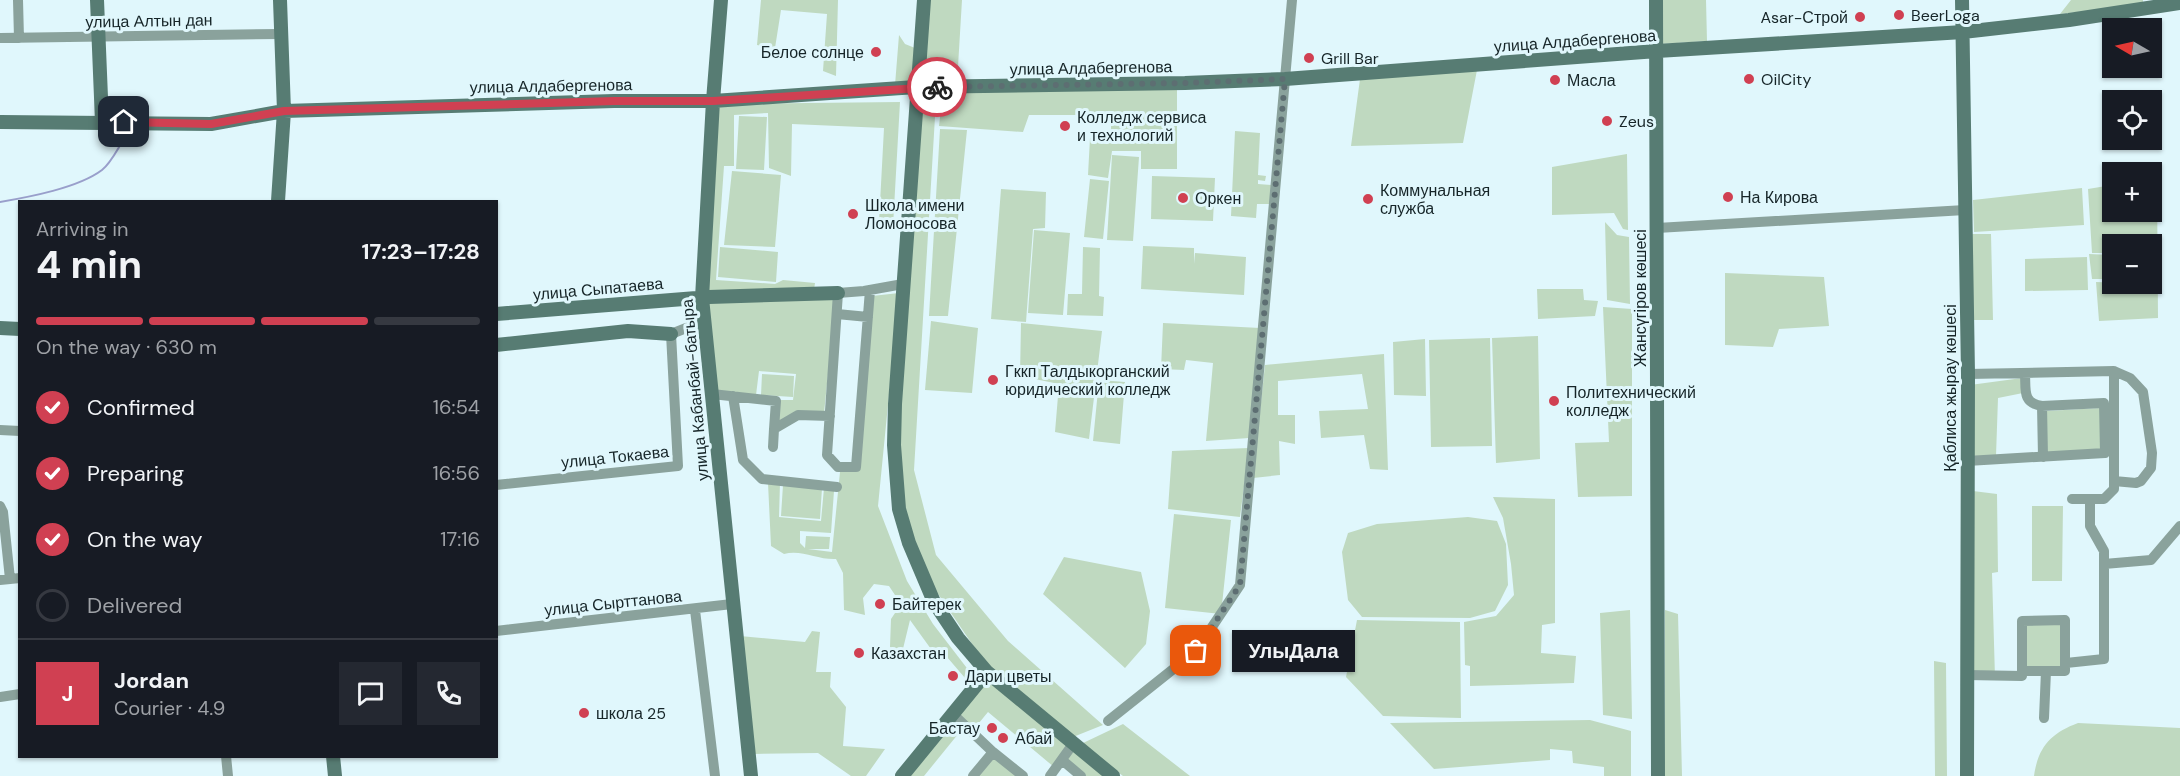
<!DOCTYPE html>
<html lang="en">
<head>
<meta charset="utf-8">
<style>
  body { margin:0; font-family:"DM Sans",sans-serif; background:#242831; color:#f1f3f6; height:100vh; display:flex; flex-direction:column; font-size:22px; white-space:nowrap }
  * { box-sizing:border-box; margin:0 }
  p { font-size:20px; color:#9ea1a6 }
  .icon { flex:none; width:33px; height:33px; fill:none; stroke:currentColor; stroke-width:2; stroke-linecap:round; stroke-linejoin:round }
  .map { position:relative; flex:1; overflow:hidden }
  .panel { position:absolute; left:18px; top:200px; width:480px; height:558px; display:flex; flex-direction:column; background:#171b24; border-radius:0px; box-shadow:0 2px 4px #0004 }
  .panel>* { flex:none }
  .needle { width:39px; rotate:279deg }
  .fabs { position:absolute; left:2102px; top:18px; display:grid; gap:12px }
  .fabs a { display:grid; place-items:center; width:60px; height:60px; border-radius:0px; background:#171b24; box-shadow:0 2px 4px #0004; font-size:30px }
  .pin { position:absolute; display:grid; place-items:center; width:51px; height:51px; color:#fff; margin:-26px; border-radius:12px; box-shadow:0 3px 9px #0006 }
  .courier { position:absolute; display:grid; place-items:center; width:60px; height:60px; margin:-30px; border:4px solid #d04052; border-radius:50%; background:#fff; color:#222; box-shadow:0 2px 8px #0007 }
  .bubble { position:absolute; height:42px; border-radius:0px; background:#171b24; box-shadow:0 2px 4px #0004; font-size:20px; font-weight:700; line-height:42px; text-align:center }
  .overview em { font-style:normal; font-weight:700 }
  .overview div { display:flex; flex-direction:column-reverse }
  .overview { display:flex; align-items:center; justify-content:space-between; height:102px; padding:0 18px }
  h1 { font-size:39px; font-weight:700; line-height:45px }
  .bar { display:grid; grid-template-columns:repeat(4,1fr); gap:9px 6px; align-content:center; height:72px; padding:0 18px }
  .bar i { height:8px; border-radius:4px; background:#363941 }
  .bar .selected { background:#d04052 }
  .bar p { grid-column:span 4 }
  .line { display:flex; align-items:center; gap:15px; padding:0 18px; border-top:2px solid #363941 }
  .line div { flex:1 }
  .round { display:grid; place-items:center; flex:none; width:63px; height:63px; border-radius:0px; background:#242831 }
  ol { padding:0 18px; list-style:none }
  li { display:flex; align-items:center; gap:18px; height:66px }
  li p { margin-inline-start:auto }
  li .icon { padding:6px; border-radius:50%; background:#d04052; color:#fff; stroke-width:4 }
  li:last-child { color:#9ea1a6 }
  li i { width:33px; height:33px; border:3px solid #363941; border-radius:50% }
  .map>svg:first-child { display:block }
  .green { fill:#bfd9c0 }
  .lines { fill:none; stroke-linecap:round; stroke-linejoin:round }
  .stream { stroke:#999fcb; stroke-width:2 }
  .street { stroke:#8aa29c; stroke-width:10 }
  .secondary { stroke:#577c73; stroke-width:14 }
  .done { stroke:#5d6e72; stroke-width:6; stroke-dasharray:0 10.8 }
  .route { stroke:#d04052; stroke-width:8 }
  .poi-dot { fill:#d04052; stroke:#e0f7fc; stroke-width:2 }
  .labels { text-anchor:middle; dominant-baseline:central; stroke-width:6; stroke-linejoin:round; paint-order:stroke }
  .poi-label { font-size:16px; fill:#162528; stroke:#e0f7fc; text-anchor:start }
  .street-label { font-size:16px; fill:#162528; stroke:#e0f7fc }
</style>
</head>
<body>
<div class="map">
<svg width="2180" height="776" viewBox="0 0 2180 776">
  <rect width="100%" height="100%" fill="#e0f7fc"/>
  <path class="green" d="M761,0h77l-2,76 -13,-5 4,-57 -46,-4 -6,38 -18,-3z
    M928,0h34l-5,83h-35z
    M1661,0h45l1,41 -46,3z
    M2071,0h72v5l-83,9z
    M899,35l6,9 10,4 -1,37h-19z
    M1477,70l-14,73 -112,3 9,-67z
    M1177,88v81h-36v-18h-29l-4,27 -20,-3 2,-37 21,-2v-21h-82l-6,17 -84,-6 4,-36z
    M921,94l15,6 -22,370 22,85 72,86 95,84 -30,12 -86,-71 -55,-81 -29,-74 -9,-95z
    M900,102l-7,124 -14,-4 5,-94 -92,-4 -1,52 -22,-8 -1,-55 -34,2v51h-10l-8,114 59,4 8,-4 32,3 -1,7 -108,2 12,-188z
    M739,116l28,1 -3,53 -28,-1z
    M940,129l27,1 -19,186h-19z
    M1235,131l25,2 -2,42 8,1 -1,5 -7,-1v4l13,1 -1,19h-13l-1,14 -25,-2z
    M1627,154l1,76 -5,-1 -9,-16 -62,2v-48z
    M1112,155l27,2 -6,84 -26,-1z
    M732,171l49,4 -6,72 -51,-2z
    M1152,176l63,2 -2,43 -62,-2z
    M1090,179l19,2 -6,58 -19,-2z
    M2157,179l1,139 -59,3 -3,-39 55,2v-40h-39v9h-20l-4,-64 24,-4v27h39v-32z
    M2082,188l2,37 -110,7 -1,-32z
    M1001,189l45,3 -1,36 -12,1 -7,93 -35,-3z
    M1605,222l12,13 12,2 1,67 -23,-4z
    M1034,230l36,3 -7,82 -35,-2z
    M1971,234h20l2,86h-22z
    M1143,246l51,2v16l1,-11 51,4 -2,38 -103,-6z
    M720,247l58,5 -2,30 -58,-5z
    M1083,247l17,1 -1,48 5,1 -1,19 -36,-1 1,-21h14z
    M2089,254l23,1v24h-20z
    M2087,257l1,33 -63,1v-32z
    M1725,273l99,4 5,49 -50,3 -6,18 -48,-2z
    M1537,289h46l1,11 14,1 -3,15 -57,3z
    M899,293l-21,213 29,75 26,43 40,52 -8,2 -18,-21 -11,-1 -26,-36 -9,37 -11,-10 1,-28 6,-9v-12l-8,-12 -15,-2 -11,14 2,17 -21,-5 -1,-37 -7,-14c-18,1 -35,-10 -52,-5l-13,-8 -3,-63h12l-1,34 42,4 3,-33 10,3 -3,42 -31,-2v12l5,5 1,-12 24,1 -1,12h-21l24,3 8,-80 18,-1 14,-175z
    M836,296l-12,117 -46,8 2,-21h13l3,-26 -37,-3 -3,24 -42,-4 -7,-91z
    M1603,307l29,2v187l-54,1 -3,-54 34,-1z
    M931,321l47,7 -6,65 -47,-3z
    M1021,323l81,8 -13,108 -34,-7 4,-48 -39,-8z
    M1163,323l97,5 -11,110 -43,3 7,-78 -27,-3 -2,10 -23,-1z
    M1538,336l2,123 -44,4 -4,-125z
    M1490,338l2,108 -61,1 -2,-107z
    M1425,339l1,57 -32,-1 -1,-53z
    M1384,354l4,116 -18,-1 -6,-34 -43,3 -2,-27 49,-2 -6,-35 -84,7v34h17v29l-16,-3 1,34 -27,3 12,-113z
    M762,374l32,2 -1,21 -32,-2z
    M2022,378l1,15 -25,5 -2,58 -25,2 -1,-73z
    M1099,380l26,2 -5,62 -27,-3z
    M2100,408v42l-53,3v-42z
    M1249,448l-9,69 -72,-8 4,-58z
    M783,485l39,3 -2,31 -39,-3z
    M1973,491l24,3 1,78 -6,1 3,105 -23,2z
    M1493,497l62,2v124l-13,2 -1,28 35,3 -2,27 -104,3v-20l-5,-1 -1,-43 32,-6 18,-21 -3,-31 -8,-46z
    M2032,506h31l-1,75h-30z
    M1174,514l57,6 -10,94 -56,-6z
    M1468,517l29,4 9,23 2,41 -13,26 -25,7 -108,-1 -14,-17 -6,-48 6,-19 29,-9z
    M1064,557l77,15 9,39 -4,33 -21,24 -82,-74z
    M1630,610l2,109 -29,-4 -3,-102z
    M1665,610l13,4 4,162h-17z
    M1357,620l103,2 1,96 -78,-2 -37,-39z
    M2062,623l-1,45h-35l-1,-44z
    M812,631l8,1 -4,40h15l-1,15 16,20 -3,39 42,3 -19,27h-15l-33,-23 -65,1 -13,-118 65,6z
    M1934,661l12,2 1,113h-12z
    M988,675l82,70 -16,22 -66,-55 -14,17 -18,-15z
    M954,718l9,10 -39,48h-19z
    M1590,720l41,11v45h-27v-9l-31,-4 -1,-12 -22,-2v11l-116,9 -44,-46z
    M2078,723l102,5v48h-146c4,-29 17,-43 44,-53z
    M1123,724l67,52h-67l-42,-32z
    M1074,749l35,27h-23l-21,-17z
    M993,756l25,20h-42z"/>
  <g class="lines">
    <path class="stream" d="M0,202c29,-5 78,-14 102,-32 9,-7 16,-22 22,-31"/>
    <path class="street" d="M18,0l1,38
      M0,38l280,-4
      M1657,228l308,-18
      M870,290l-14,177h-18l-11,-12 11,-162 26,-2 39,-7
      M837,314l31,3
      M2025,373c1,17 -3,30 17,33
      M1968,374l146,-3 16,7 13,14 9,61 -1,15 -10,13 -5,2 -22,-2
      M712,394l64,7 -2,28 24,-14 32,1
      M733,396l10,64 19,19 75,8
      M0,430l20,1
      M773,447l1,-18
      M1967,461l138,-8 -1,-50 -62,3 1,51
      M496,485l182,-19 -7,-132 33,-13
      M2072,499h32l10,-10v-118
      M0,506l3,6 7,67
      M2104,564l47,-4 29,-34
      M0,580l20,-2
      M695,610l20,166
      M496,631l236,-27
      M2066,663l38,-4v-108l-14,-25v-27
      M1967,675l55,1v-55l43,-1v51h-43
      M0,697l20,-3
      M953,714l40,38 -20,24
      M2044,718l2,-47
      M1108,721l88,-70 44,-66 52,-585
      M993,752l30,24
      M226,756l2,20
      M1062,760l19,16
      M1050,776l23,-32"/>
    <path class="secondary" d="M97,0l5,122
      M721,0l-8,101 -11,197 49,478
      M924,0l-29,404 -1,41 5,64 10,34 25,59 24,36 29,34 126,104
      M1656,0l2,776
      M1962,0l6,374 -1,402
      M0,122l211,2 73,-13 330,-10h99l203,-14 269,-4 100,-4 372,-28 306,-19 106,-12 111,-17
      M278,201l6,-90 -4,-111
      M496,314l213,-17 129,-4
      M0,328l20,1
      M496,345l132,-14 43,3
      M333,756l2,20
      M902,776l85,-104"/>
  </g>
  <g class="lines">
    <path class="done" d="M937,87l248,-4 100,-4 -45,506 -44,66"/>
    <path class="route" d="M124,122l87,2 73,-13 330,-10h99l224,-14"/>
  </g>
  <g class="poi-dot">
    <circle cx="1899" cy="15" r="6"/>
    <circle cx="1860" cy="17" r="6"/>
    <circle cx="876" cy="52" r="6"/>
    <circle cx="1309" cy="58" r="6"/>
    <circle cx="1749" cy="79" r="6"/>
    <circle cx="1555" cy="80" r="6"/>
    <circle cx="1607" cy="121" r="6"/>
    <circle cx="1065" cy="126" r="6"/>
    <circle cx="1728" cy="197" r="6"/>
    <circle cx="1183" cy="198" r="6"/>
    <circle cx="1368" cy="199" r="6"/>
    <circle cx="853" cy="214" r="6"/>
    <circle cx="993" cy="380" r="6"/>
    <circle cx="1554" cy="401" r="6"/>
    <circle cx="880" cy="604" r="6"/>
    <circle cx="859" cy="653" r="6"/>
    <circle cx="953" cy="676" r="6"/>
    <circle cx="584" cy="713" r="6"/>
    <circle cx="992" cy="728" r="6"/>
    <circle cx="1003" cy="738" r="6"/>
  </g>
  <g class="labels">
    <g class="poi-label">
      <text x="1911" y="15">BeerLoga</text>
      <text x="1848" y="17" text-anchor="end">Asar-Строй</text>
      <text x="864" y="52" text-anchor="end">Белое солнце</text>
      <text x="1321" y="58">Grill Bar</text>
      <text x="1761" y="79">OilCity</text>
      <text x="1567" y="80">Масла</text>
      <text x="1077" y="117">Колледж сервиса<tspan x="1077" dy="18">и технологий</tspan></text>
      <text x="1619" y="121">Zeus</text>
      <text x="1380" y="190">Коммунальная<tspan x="1380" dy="18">служба</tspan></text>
      <text x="1740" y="197">На Кирова</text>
      <text x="1195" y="198">Оркен</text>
      <text x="865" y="205">Школа имени<tspan x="865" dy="18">Ломоносова</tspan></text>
      <text x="1005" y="371">Гккп Талдыкорганский<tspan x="1005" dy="18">юридический колледж</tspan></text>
      <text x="1566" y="392">Политехнический<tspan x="1566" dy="18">колледж</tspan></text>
      <text x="892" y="604">Байтерек</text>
      <text x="871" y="653">Казахстан</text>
      <text x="965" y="676">Дари цветы</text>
      <text x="596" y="713">школа 25</text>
      <text x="980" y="728" text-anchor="end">Бастау</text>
      <text x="1015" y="738">Абай</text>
    </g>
    <g class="street-label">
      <text transform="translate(149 21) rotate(-1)">улица Алтын дан</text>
      <text transform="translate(1575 41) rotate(-4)">улица Алдабергенова</text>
      <text transform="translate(1091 68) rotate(-1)">улица Алдабергенова</text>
      <text transform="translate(551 86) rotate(-1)">улица Алдабергенова</text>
      <text transform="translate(598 289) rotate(-5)">улица Сыпатаева</text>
      <text transform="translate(1640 298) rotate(-90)">Жансүгіров көшесі</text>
      <text transform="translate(1950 388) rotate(-90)">Қаблиса жырау көшесі</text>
      <text transform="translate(695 390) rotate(-95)">улица Кабанбай-батыра</text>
      <text transform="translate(615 457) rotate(-6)">улица Токаева</text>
      <text transform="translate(613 603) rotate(-6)">улица Сырттанова</text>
    </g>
  </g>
</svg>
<div class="fabs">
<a><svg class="needle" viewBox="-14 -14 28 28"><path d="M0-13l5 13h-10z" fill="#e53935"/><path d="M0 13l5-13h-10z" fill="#9ea1a6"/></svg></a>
<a><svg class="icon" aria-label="locate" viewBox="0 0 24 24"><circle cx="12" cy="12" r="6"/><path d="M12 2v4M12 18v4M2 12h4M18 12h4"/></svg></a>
<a>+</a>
<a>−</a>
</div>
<div class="pin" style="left:1196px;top:651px;background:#ea580c"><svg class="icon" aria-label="bag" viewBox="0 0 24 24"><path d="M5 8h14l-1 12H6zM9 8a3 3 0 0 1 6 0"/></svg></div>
<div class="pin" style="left:124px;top:122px;background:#1f2937"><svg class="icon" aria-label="home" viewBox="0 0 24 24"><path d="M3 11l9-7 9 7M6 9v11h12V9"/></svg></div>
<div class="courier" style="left:937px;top:87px"><svg class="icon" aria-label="bike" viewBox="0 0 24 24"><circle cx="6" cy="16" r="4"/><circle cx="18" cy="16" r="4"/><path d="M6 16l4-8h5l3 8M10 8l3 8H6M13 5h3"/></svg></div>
<div class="bubble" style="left:1232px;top:630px;width:123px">УлыДала</div>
<section class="panel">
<div class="overview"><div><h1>4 min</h1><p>Arriving in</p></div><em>17:23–17:28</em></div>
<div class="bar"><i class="selected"></i><i class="selected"></i><i class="selected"></i><i></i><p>On the way · 630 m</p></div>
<ol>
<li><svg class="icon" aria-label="check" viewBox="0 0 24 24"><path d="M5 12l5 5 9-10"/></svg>Confirmed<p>16:54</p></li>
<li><svg class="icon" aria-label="check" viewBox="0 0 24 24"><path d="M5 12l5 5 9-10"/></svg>Preparing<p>16:56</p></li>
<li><svg class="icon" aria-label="check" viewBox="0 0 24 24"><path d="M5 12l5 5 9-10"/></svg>On the way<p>17:16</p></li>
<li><i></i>Delivered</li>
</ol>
<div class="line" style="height:108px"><b class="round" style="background:#d04052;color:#fff">J</b><div><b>Jordan</b><p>Courier · 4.9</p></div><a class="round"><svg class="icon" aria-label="chat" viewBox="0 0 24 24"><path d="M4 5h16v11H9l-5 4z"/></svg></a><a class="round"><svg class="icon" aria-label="phone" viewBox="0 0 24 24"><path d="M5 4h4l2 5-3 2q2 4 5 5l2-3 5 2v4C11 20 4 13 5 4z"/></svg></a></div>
</section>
</div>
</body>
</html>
